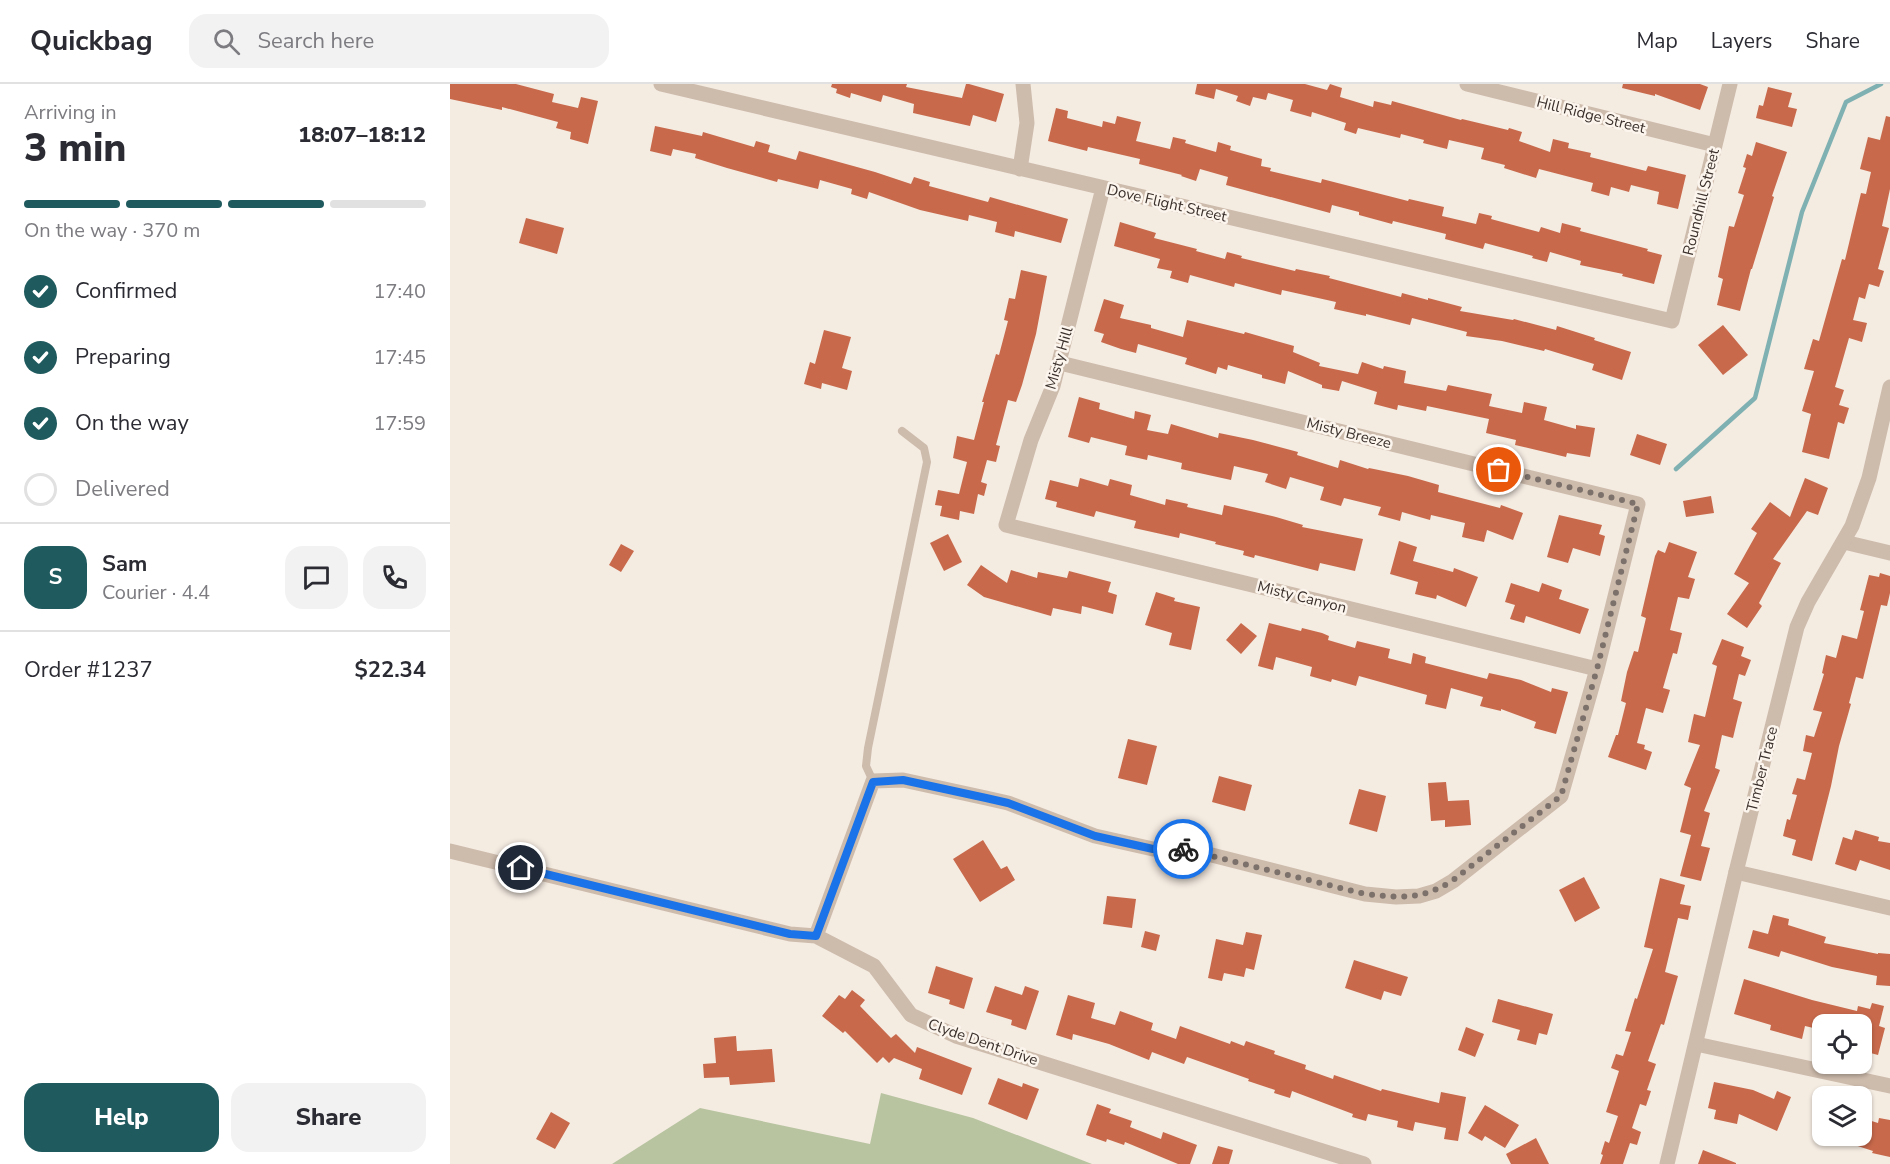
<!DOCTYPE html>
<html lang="en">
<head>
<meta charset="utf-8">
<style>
  body { margin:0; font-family:"Nunito Sans",sans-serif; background:#f2f2f3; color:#2b2b33; height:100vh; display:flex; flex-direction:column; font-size:22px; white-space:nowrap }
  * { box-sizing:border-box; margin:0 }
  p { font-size:20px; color:#7c7c81 }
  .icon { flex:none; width:33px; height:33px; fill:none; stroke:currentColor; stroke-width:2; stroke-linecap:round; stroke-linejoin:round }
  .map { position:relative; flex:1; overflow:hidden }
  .sheet { display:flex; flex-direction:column; background:#fff; width:450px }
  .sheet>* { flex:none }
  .tools { position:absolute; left:1362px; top:930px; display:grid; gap:12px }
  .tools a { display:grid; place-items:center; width:60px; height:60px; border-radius:12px; background:#fff; box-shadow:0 2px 4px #0004; font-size:30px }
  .pin { position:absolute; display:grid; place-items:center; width:51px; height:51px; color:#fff; margin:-26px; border:3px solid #fff; border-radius:50%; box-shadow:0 2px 6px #0007 }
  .courier { position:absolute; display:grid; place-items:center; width:60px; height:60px; margin:-30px; border:4px solid #1a73e8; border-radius:50%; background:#fff; color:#222; box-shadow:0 2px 8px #0007 }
  .overview em { font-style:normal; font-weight:800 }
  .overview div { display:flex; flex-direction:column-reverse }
  .overview { display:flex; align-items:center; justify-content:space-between; height:102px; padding:0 24px }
  h1 { font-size:39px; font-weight:800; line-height:45px }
  .bar { display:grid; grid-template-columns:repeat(4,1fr); gap:9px 6px; align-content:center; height:72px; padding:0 24px }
  .bar i { height:8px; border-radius:4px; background:#e1e1e2 }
  .bar .current { background:#1f5a5e }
  .bar p { grid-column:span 4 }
  .line { display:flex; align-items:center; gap:15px; padding:0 24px; border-top:2px solid #e1e1e2 }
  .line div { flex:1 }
  .round { display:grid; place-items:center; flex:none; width:63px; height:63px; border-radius:18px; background:#f2f2f3 }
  ol { padding:0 24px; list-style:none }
  li { display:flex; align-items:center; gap:18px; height:66px }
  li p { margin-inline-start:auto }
  li .icon { padding:6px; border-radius:50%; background:#1f5a5e; color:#fff; stroke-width:4 }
  li:last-child { color:#7c7c81 }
  li i { width:33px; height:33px; border:3px solid #e1e1e2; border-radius:50% }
  .button { display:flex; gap:12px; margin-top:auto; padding:12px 24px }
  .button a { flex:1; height:69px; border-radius:18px; background:#1f5a5e; color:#fff; font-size:24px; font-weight:800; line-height:69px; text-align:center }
  .button a+a { background:#f2f2f3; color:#2b2b33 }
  header { display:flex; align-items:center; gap:36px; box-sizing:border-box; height:84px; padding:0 30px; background:#fff; border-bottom:2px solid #e1e1e2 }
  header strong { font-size:28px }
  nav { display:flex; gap:33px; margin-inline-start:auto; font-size:21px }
  .search { width:420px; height:54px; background:#f2f2f3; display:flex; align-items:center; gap:15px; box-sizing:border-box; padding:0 21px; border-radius:18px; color:#7c7c81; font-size:22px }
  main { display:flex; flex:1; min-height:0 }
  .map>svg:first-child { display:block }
  .green { fill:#b8c4a0 }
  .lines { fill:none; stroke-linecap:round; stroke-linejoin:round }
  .stream { stroke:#7fb0b2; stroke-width:4.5 }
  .building { fill:#c8694b }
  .service { stroke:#cdbbac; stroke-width:8 }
  .minor { stroke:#cdbbac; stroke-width:15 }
  .tertiary { stroke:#cdbbac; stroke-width:15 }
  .done { stroke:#7c716b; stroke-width:6; stroke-dasharray:0 10.8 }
  .route { stroke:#1a73e8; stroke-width:8 }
  .labels { text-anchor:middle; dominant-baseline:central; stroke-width:5; stroke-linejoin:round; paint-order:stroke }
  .street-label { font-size:15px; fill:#3b302b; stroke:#fbf5ee }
</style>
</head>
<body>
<header>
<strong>Quickbag</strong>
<div class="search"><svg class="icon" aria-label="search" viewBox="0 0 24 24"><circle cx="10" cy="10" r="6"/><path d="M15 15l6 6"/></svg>Search here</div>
<nav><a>Map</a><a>Layers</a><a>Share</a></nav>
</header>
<main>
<section class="sheet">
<div class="overview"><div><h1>3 min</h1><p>Arriving in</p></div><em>18:07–18:12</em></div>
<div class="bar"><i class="current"></i><i class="current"></i><i class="current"></i><i></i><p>On the way · 370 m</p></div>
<ol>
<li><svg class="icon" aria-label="check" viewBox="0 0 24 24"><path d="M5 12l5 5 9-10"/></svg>Confirmed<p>17:40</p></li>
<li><svg class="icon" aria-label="check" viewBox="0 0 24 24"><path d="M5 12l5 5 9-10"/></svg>Preparing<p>17:45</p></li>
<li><svg class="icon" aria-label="check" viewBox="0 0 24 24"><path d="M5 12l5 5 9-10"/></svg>On the way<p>17:59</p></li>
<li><i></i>Delivered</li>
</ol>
<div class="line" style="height:108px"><b class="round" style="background:#1f5a5e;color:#fff">S</b><div><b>Sam</b><p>Courier · 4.4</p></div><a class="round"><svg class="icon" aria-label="chat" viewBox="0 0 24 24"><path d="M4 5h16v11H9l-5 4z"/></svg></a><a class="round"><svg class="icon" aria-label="phone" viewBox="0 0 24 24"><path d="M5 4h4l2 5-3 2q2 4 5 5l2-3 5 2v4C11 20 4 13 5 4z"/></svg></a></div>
<div class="line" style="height:78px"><div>Order #1237</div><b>$22.34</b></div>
<div class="button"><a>Help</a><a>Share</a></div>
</section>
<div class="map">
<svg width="1440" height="1080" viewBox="0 0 1440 1080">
  <rect width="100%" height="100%" fill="#f4ebe1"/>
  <path class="green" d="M431,1009l92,25 119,46h-480l88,-56 170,36z"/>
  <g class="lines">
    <path class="stream" d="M1226,385l79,-71 47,-186 44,-110 35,-18"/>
  </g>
  <path class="building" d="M0,0h66l38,10 -2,8 26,6 3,-11 17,4 -10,43 -18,-5 1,-7 -15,-4 2,-6 -56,-15v3l-52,-11z
    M382,0h75l-1,3 56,11 4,-14h3l35,10 -8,28 -23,-7 -3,11 -57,-13 1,-9 -31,-9 -2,7 -30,-9 -1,5 -14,-5 1,-4 -6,-2z
    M747,0h108l22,6 3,-6 12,4 -2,9 33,10 1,-6 17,4 1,-4 69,19 1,-1 46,11 1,-2 13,4 -3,9 31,11 3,-13 16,4 -1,5 23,5 -1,4 56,14 2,-5 38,9 -8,34 -21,-5 2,-12 -28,-7 -2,7 -18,-5 -2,9 -18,-5 2,-8 -54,-14 -3,9 -32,-10 1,-3 -24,-6 3,-11 -35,-8 -2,9 -24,-6 1,-3 -23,-6 -1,4 -42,-10 -2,6 -12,-4 2,-7 -34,-11 -1,5 -21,-6 3,-11 -25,-7 -2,7 -13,-3 -3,9 -14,-5 2,-5 -22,-7 -2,10 -19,-5z
    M1173,0h77l8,3 -8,23 -45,-16v2l-33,-8z
    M1318,3l24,6 -4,14 9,2 -5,18 -36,-9 3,-13 4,1z
    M606,24l12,3 -1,7 35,9 1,-6 12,3 2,-8 24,6 -5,19 34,8 3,-12 13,3 -1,3 31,9 2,-10 13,4 -1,4 32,9 -1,7 10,2 -1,3 51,12 1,-4 86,22 1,-2 35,8 -2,9 34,8 3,-11 13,3 -1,3 48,13 2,-5 19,6 2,-10 19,5 -1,3 68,18 -1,2 15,4 -8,29 -32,-8 1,-2 -43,-9 1,-4 -31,-9 -3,10 -15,-4 1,-2 -48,-13 -2,6 -38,-10 1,-5 -53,-13 -1,3 -33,-9v-3l-27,-7 -2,8 -104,-28 2,-8 -28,-8 -4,12 -15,-5 1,-1 -43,-11 1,-5 -52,-12 -1,4 -39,-10z
    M1436,32l4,1v72l-8,37 7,2 -11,41 6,2 -5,16 -10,-3 -4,15 -6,-2 -6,23 14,3 -5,19 -13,-4 -14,49 9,3 -5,15 10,3 -5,16 -6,-2 -9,37 -27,-7 9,-38 -9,-3 12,-40 -10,-2 9,-30 6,2 23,-82 3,1 16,-67 5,1 5,-22 -11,-3 8,-32 12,3z
    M205,42l47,10 1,-4 51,15 2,-6 14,4 -2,7 28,8 3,-9 76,21 36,12 3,-7 16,5 -1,4 59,16 2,-5 78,22 -7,24 -46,-12 -1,6 -19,-5 2,-10 -28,-7 -1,6 -48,-11 -51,-18 -2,7 -16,-5 1,-5 -32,-9 -2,9 -40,-10 -1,3 -50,-14 -32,-10 1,-4 -23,-5 -2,7 -21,-5z
    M1306,58l31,10 -15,44 2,1 -22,72h-1l-11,42 -23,-6 6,-26 -5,-2 11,-51 5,1 10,-32 -6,-2 8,-25 -3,-1 4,-13 5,2z
    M76,134l38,10 -7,26 -38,-11z
    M670,138l36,11 -2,5 43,11 -1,2 29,8 2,-7 15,4 -1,2 54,13 1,-2 34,7 -1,2 72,19 1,-4 26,7v-2l34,9 -2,4 53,9 1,-1 42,11 1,-4 38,12 -1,2 37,12 -9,28 -30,-10 2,-6 -49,-15 -1,2 -42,-10 -36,-5 1,-4 -55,-14 -2,7 -44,-11v2l-32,-7 2,-7 -54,-12 -1,5 -46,-12 -1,4 -44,-12 -2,8 -18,-5 2,-7 -15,-3 3,-9 -46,-13z
    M571,186l26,6 -11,58 -14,51 -6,17 -8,-2 -12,45 4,1 -4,16 -9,-2 -6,22 6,2 -3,12 -6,-2 -4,20 -14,-3 -1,9 -19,-4 2,-10 -7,-1 3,-15 21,4 8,-32 -14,-4 4,-22 17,4 10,-38h-2l14,-48 3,1 9,-34 -4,-1 5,-22 6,1z
    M654,215l20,6 -4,13 31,7v3l32,9 4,-17 57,14 1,-2 49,14 -1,6 27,11 -1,3 39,8 4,-12 21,7 1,-3 22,5 -2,12 42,8 2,-6 44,9 -3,12 33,7 2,-11 23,5 -3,13 32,9v-4l19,3 -5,29 -23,-4 -1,4 -51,-12 1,-5 -30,-7 3,-14 -62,-13 -1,5 -28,-6 -1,5 -23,-6 3,-12 -35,-11 -3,10 -17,-3v-3l-34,-14 -3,13 -23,-6v-3l-34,-10 -1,5 -9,-3 -2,7 -31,-10 2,-6 -49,-14 -2,9 -15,-4 -20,-7 3,-8 -10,-3z
    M1273,241l25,30 -25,20 -25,-30z
    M374,246l27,7 -9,31 10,3 -5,19 -25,-7 -1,6 -17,-5 6,-22 5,2z
    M629,313l21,6 -1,6 35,10 1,-8 16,4 -4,15 21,4 3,-10 47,14 1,-5 34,7 45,12 -1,3 41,13 2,-8 28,9 1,-1 39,8 31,9 -1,7 62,16 1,-3 22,8 -10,27 -26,-10 -3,12 -22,-5 3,-14 -34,-8 -1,5 -28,-8 -2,9 -22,-6 3,-8 -37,-9 -3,8 -21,-6 4,-13 -34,-10 -4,12 -21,-7 3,-8 -34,-8 -3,14 -50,-11 1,-6 -34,-8 -1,5 -22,-5 2,-9 -36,-9 -2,6 -21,-6z
    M1187,350l30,10 -7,21 -30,-10z
    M630,394l28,8 2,-7 22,6 -2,10 35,10 1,-6 22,5 -1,3 35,8 2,-10 52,12 27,8 -1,2 61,12 -8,32 -35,-8 -2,8 -63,-16 -1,3 -11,-3 1,-4 -29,-7 1,-2 -36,-9 -1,5 -45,-10 2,-7 -40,-10 -2,6 -38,-10 1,-5 -12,-3 5,-19 28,7z
    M1355,394l23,10 -10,27 -11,-4 -34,48 8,4 -22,40 3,3 -15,22 -20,-14 22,-31 -15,-9 23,-41 -6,-4 19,-27 20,15z
    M1261,412l3,17 -28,4 -3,-16z
    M1109,431l43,10 -3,9 6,2 -5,20 -27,-8 -5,15 -21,-6z
    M498,450l14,28 -18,9 -14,-28z
    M949,457l18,6 -4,14 40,11 1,-4 24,9 -12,30 -29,-12 -1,4 -21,-5 3,-12 -28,-8z
    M1219,458l28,10 -9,25 7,2 -6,20 -11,-2 -8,33 12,3 -5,21 -4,-1 -10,35 7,2 -7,23 -17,-5 -9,35 8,2 -1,4 8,3 -6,18 -38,-13 8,-22h2l8,-32 -5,-2 6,-29 7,-21 4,1 8,-34 -5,-2 14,-60 3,-6 7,3z
    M171,460l13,7 -13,21 -12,-7z
    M531,481l26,18 4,-13 26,8 1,-6 29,6 2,-7 42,11 -3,10 9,3 -4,19 -31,-8 -1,8 -28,-6 -2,8 -67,-19 -17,-12z
    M1430,489l10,3v17l-3,13 -6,-1 -18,74 -7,-2 -7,26 2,1 -12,42 -8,40 -19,75 -20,-6 4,-15 -13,-4 4,-17 3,1 7,-25 -5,-1 5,-16 8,2 7,-27 -9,-2 3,-16 8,2 8,-25 -9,-2 11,-36 -2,-1 4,-18 10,3 6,-23 15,4 7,-28 -4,-1 9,-35 10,2z
    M1061,499l28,9 3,-9 20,7 -3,9 30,10 -9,25 -54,-18 -2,7 -14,-4 5,-14 -10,-3z
    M706,508l19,6 -1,3 26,6 -9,43 -22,-5 3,-12 -27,-8z
    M791,539l16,13 -16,18 -15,-14z
    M819,539l32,8 1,-3 20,5 7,3 -1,4 27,8 2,-7 33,8 -2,9 23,6 2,-11 13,4 -1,6 62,16 2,-6 32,7 30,12 1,-4 16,4 -12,42 -22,-6 2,-6 -35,-13v2l-21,-5 3,-9 -32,-9 -5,21 -21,-5 2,-9 -68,-19 -3,10 -24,-7 -1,3 -21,-6 2,-9 -36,-10 -3,13 -15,-4z
    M1272,555l22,8 -3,9 10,4 -6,16 -6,-2 -6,25 9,3 -4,15 -5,21 -11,-3 -7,33 5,2 -16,41 6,2 -9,33 9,2 -9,33 -21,-5 11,-41 -11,-3 11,-44 -7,-3 16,-40 -12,-3 6,-28 11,3 12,-51 -5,-2z
    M678,655l29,7 -10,39 -29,-7z
    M769,692l33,9 -7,26 -33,-9z
    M996,698l2,19 21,-1 2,25 -26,2v-7l-14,1 -3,-38z
    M909,705l27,7 -9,36 -28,-8z
    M1405,746l24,7 -1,4 12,2v27l-30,-10 -4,11 -21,-7 8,-27 9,3z
    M533,756l18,29 6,-3 8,14 -35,22 -27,-43z
    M1134,793l16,31 -25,14 -16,-32z
    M1210,794l25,7 -5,19 11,2 -3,14 -10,-2 -13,54 13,4 -14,49 -3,-1 -13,37 8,3 -9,26 4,1 -5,15 -6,-2 -8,24 9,4 -4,13 -7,-2 -7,21h-23l3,-9 -2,-1 4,-13 4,2 9,-27 -12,-4 13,-41 -8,-3 5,-14 7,2 8,-24 -6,-1 10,-33 2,1 16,-50 -9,-2z
    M657,812l29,3 -4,29 -29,-4z
    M1323,831l16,4 -1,6 38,12 -2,6 54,11v-1l12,1v32l-14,-1 1,-9 -45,-9 -51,-16 -2,6 -31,-9 5,-18 15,4z
    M695,847l15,4 -4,16 -15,-4z
    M796,848l16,3 -8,35 -8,-2 -2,9 -20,-4 -2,8 -14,-3 8,-39 27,6z
    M904,876l54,17 -7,19 -17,-5 -3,9 -36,-12z
    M486,882l37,12 -9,31 -15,-5 1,-4 -22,-7z
    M1294,895l68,21 45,11 1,-5 12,3 2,-6 12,3 -5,20 6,2 -7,27 -15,-4 1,-7 -2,-1v-19h-40v6l-17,-4 -3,13 -32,-9 1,-5 -37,-11z
    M545,902l27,9 3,-9 14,5 -13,39 -15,-5 1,-5 -26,-8z
    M402,906l13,10 -5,6 31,32 5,-4 19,19 2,-6 55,21 -10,27 -43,-16 3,-10 -28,-11 -5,5 -6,-6 -6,6 -32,-32 -2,2 -21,-17 17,-21 6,4z
    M618,911l27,8 -4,15 24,7 5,-14 33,12 -2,7 25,9 4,-13 50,18 1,-3 13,5 2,-5 29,10 -1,3 32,11 -1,4 28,10 1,-4 47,16 1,-2 57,14 2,-11 25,5 -8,44 -14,-2 2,-11 -31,-6 -2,9 -16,-4 1,-6 -30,-7 -2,7 -14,-4 1,-3 -61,-23 -2,7 -16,-5 1,-3 -27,-9 1,-2 -62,-22 -3,7 -32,-12 -3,8 -40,-16 -36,-10 -1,6 -16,-5z
    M1048,915l55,15 -6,21 -8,-2 -3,12 -19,-5 3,-10 -28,-8z
    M1016,943l18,7 -9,23 -17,-7z
    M286,952l1,15 35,-2 3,33 -45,3 -1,-8 -25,1 -1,-14 13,-1 -2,-25z
    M548,994l24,9 1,-4 16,6 -12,31 -39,-16z
    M1264,998l39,8 21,9 3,-8 14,6 -14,34 -38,-17 -2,10 -23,-5 2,-9 -8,-2z
    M647,1020l14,5 -2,4 23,8 -2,6 31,12 2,-7 34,13 -7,19h-12l-53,-22 -1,3 -17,-6 -1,3 -20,-7z
    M1035,1021l34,20 -14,23 -20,-12 -3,5 -14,-8z
    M101,1028l19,11 -15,26 -19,-10z
    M1412,1034l16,5 1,-5 11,2v37l-18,-4 1,-2 -40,-13v-2h29z
    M1086,1054l13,26h-38l-5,-10z
    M768,1062l15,4 -4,14h-17z
    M1253,1066l33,13v1h-38z"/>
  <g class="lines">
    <path class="service" d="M423,697l-7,-15 2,-18 59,-286 -3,-14 -22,-17"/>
    <path class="minor" d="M211,0l1011,237 58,-237
      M1017,0l248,61
      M570,85l7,-46 -4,-39
      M653,104l-50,198 -22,54 -25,85 591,144
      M1394,458l46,11
      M0,767l340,83 26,2 58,30 37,49 45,21 408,128
      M1286,788l154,36
      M366,852l57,-155 30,-1 83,18 22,5 87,33 58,13h35l177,45 31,3 23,-1 17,-5 17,-10 108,-85 36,-127 41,-165 -578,-141
      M1246,960l194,42"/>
    <path class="tertiary" d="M1217,1080l69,-292 61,-245 11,-25 44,-76 17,-48 21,-91"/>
  </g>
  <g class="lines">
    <path class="done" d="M733,765l182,45c36,4 56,6 87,-13l109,-85 36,-127 41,-165 -139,-34"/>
    <path class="route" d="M71,784l269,66 26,2 57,-154 30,-2 83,18 22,5 87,33 58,13h30"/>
  </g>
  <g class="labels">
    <g class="street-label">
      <text transform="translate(1141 31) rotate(14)">Hill Ridge Street</text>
      <text transform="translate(1251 118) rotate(-76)">Roundhill Street</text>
      <text transform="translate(717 119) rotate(13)">Dove Flight Street</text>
      <text transform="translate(609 274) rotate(-74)">Misty Hill</text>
      <text transform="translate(899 349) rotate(14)">Misty Breeze</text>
      <text transform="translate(852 513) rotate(14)">Misty Canyon</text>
      <text transform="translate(1312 685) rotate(-76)">Timber Trace</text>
      <text transform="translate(533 958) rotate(19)">Clyde Dent Drive</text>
    </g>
  </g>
</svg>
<div class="tools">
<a><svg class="icon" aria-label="locate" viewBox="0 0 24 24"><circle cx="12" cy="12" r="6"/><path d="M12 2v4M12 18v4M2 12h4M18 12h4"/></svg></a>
<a><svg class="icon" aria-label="layers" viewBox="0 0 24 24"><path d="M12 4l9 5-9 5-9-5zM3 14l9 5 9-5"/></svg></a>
</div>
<div class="pin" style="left:1049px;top:386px;background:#ea580c"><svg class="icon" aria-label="bag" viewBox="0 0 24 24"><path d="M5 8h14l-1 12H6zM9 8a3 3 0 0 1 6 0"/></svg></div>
<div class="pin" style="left:71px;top:784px;background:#1f2937"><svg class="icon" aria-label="home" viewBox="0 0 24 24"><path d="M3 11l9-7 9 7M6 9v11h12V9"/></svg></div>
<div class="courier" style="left:733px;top:765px"><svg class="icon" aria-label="bike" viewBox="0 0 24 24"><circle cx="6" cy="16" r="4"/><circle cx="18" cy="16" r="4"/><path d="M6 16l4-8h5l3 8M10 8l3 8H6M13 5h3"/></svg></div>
</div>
</main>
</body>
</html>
